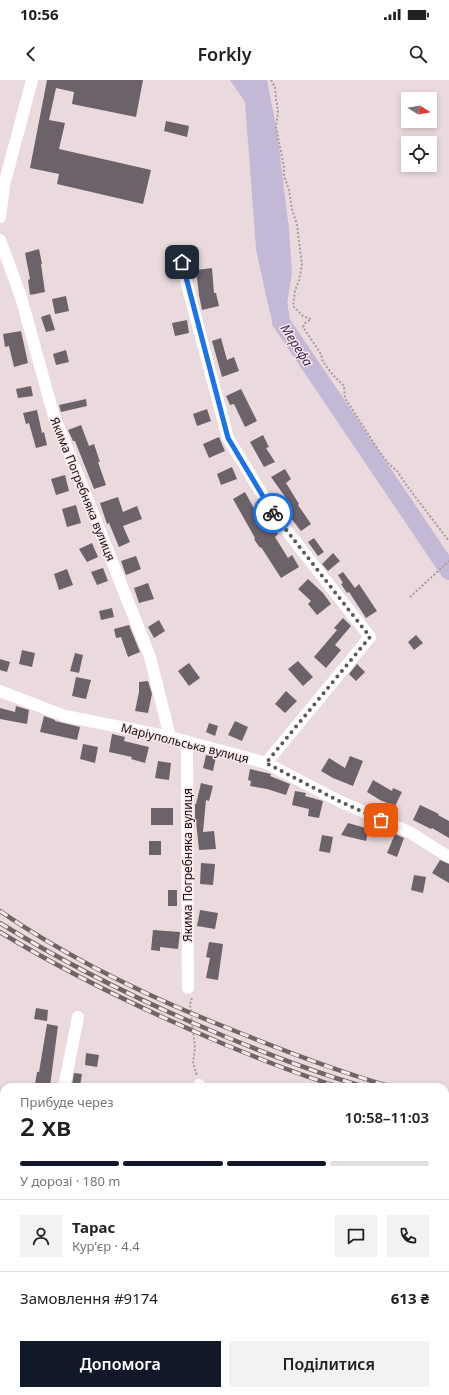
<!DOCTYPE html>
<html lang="uk">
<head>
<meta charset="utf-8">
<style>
  body { margin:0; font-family:"Noto Sans",sans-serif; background:#f2f2f2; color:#202124; height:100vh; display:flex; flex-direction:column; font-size:15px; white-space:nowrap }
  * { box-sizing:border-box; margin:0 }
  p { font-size:13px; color:#757577 }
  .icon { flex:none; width:22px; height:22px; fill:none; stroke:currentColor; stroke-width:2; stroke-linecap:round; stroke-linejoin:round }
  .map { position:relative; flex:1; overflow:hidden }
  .side { position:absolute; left:0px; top:1003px; width:449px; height:312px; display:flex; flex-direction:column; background:#fff; border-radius:12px 12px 0 0; box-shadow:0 2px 6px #0003 }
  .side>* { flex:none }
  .needle { width:26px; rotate:101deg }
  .fabs { position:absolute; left:401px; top:12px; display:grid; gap:8px }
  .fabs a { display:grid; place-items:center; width:36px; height:36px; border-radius:0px; background:#fff; box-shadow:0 2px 6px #0003; font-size:20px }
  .pin { position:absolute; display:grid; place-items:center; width:34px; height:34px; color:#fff; margin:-17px; border-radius:8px; box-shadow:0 2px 6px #0006 }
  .courier { position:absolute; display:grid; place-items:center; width:40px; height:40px; margin:-20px; border:3px solid #1a73e8; border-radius:50%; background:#fff; color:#222; box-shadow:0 1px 5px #0007 }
  .head em { font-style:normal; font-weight:600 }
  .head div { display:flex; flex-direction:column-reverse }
  .head { display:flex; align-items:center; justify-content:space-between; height:68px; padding:0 20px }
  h1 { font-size:26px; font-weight:600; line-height:30px }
  .bar { display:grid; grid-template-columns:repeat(4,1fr); gap:6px 4px; align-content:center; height:48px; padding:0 20px }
  .bar i { height:5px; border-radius:3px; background:#e0e0e0 }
  .bar .on { background:#111827 }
  .bar p { grid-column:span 4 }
  .line { display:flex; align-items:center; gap:10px; padding:0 20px; border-top:1px solid #e0e0e0 }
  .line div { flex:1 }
  .round { display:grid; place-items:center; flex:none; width:42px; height:42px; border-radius:0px; background:#f2f2f2 }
  .primary-button { display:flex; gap:8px; margin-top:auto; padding:8px 20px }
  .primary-button a { flex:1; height:46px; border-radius:0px; background:#111827; color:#fff; font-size:16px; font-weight:600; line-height:46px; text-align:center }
  .primary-button a+a { background:#f2f2f2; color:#202124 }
  .status { display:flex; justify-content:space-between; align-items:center; height:28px; padding:0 20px; background:#fff; direction:ltr }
  .status svg { height:11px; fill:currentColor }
  header { display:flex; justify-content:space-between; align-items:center; height:52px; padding:0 20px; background:#fff; font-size:18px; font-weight:600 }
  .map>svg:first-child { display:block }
  .water { fill:#c3b9d7 }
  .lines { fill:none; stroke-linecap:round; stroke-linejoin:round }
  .river { stroke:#c3b9d7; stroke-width:18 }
  .building { fill:#6c626a }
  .path { stroke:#a89b9d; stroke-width:2; stroke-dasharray:2 2; stroke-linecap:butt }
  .minor { stroke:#fff; stroke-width:12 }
  .rail-casing { stroke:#6f6567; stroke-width:4.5 }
  .rail { stroke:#f8e8ea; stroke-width:3; stroke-dasharray:9; stroke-linecap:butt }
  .done { stroke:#605758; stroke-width:4; stroke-dasharray:0 7.2 }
  .route { stroke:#1a73e8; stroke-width:5 }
  .labels { text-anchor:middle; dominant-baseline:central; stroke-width:3; stroke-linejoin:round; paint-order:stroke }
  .street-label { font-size:12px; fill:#151011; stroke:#f8e8ea }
  .water-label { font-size:13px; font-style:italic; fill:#3d2d56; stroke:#f8e8ea }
</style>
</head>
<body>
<div class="status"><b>10:56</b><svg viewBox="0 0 49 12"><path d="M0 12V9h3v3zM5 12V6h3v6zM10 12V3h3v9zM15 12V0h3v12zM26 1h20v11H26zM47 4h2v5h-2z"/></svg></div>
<header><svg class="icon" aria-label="back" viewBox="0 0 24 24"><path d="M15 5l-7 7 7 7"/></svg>Forkly<svg class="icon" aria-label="search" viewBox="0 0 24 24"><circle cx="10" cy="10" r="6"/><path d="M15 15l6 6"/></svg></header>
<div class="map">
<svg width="449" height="1315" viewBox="0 0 449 1315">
  <rect width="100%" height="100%" fill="#ebdadd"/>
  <path class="water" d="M230,0h37l10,51 12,98 3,44 -5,31 -17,10 -14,-65 -11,-147z"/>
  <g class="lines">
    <path class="river" d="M276,206l5,36 168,249"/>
  </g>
  <path class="building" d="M47,0h96l-7,37 -64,-13 2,-12 -18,-4 -7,32 16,3 -6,26 92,21 -8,34 -86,-20 2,-10 -29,-6z
    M166,41l23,5 -2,11 -23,-6z
    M39,169l3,15h-1l4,28 -15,3 -2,-15 2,-1 -5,-26z
    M212,188l2,25h2l3,13 -17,4 -3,-15 -3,-25z
    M66,216l3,15 -14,3 -3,-15z
    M50,234l5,16 -9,2 -5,-15z
    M187,240l2,13 -14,3 -3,-13z
    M21,251l7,32 -14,4 -5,-21 -4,1 -2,-13z
    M221,258l6,22 7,-3 5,14 -17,6 -10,-36z
    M66,270l3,12 -13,3 -3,-11z
    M31,306l2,10 -15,2 -2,-9z
    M241,309l16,32 -12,6 -11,-23 -4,1 -4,-9z
    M86,319l1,7 -26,6 -2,-7z
    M207,329l4,12 -14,5 -4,-12z
    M37,330l5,23 2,-1 3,13 -11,3 -7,-25 -3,1 -3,-11z
    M81,345l8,21 5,-2 6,18h-2l8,23 -12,4 -19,-48h-2l-5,-11z
    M263,355l6,12 -3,1 9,14 -11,5 -14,-25z
    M219,357l6,14 -16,7 -6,-14z
    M232,387l5,12 -16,6 -4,-11z
    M285,389l6,10 -5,4 13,21 -1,1 13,19 -10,7 -22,-28 7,-5 -15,-21z
    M65,395l4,16 -13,4 -5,-16z
    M245,412l11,20 3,-1 10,17 3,-3 6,9 -3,3 13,21 4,-3 7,12 -18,11 -20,-31 -1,1 -6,-9 1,-1 -22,-39z
    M118,417l5,15 14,-6 5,13 -19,7 7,16 -11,5 -10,-24 -2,1 -7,-21z
    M76,425l5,18 -14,4 -5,-18z
    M314,458l10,14 -6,4 -10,-14z
    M92,463l6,14 -11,5 -8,-13z
    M333,473l7,8 -12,10 -6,-7z
    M136,476l5,13 -15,6 -5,-14z
    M103,488l5,13 -11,4 -6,-13z
    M67,489l6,16 -14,5 -5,-16z
    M343,492l12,16 4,-4 18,27 -11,7 -17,-26 -2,1 -6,-9 2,-1 -5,-8z
    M308,499l15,14 8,11 -14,11 -9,-11 3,-3 -13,-12z
    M148,503l6,16 -15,4 -5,-15z
    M112,528l2,9 -13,3 -2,-9z
    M343,538l8,8 -16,19 6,5 -15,18 -12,-11 23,-27 -3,-2z
    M159,540l6,11 -11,7 -6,-11z
    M129,545l11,27 -12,5 -7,-20 -5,1 -2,-9z
    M416,555l7,8 -9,7 -6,-8z
    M22,570l13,3 -3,14 -13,-3z
    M75,573l8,2 -4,18 -9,-2z
    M0,579l10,3 -3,10 -7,-2z
    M298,581l15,16 -10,9 -15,-17z
    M189,583l11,15 -11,8 -11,-15z
    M357,584l8,8 -9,9 -7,-7z
    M76,597l15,3 -5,19 -14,-3z
    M148,601l4,13 -4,19 -13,-2 4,-19v-10z
    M286,611l11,10 -12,12 -10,-9z
    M16,626l13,4 -2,14 -27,-5v-11l15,4z
    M44,636l11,4v1l25,6 -3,13 -37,-8z
    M235,641l13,6 -6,14 -14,-6z
    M209,643l9,3 -3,10 -9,-4z
    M112,654l13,3 -1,4 25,6 -4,16 -14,-4 1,-2 -23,-5z
    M83,664l15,3 -3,16 -15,-4z
    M206,675l10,2 -3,14 -10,-3z
    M350,676l13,5 -10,25 -20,-8 -12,-7 8,-13 16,10z
    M158,681l13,2 -2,17 -14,-2z
    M250,689l21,5 -1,2 20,8 -4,11 -19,-6 -17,-3 1,-5 -3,-1z
    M373,700l19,11 1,-3 9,4 -7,14 -15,-6 -13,-8z
    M201,703l12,3 -4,15 -3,-1 -3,32 11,-1 2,18 -17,1 -3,-29h-1v-17h1z
    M295,711l11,2 -1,3 18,5 -4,17 -11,-2 1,-7 -17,-4z
    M420,725l19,9 -1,1 11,6v17l-17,-10 -1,1 -18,-9z
    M151,728h22v17h-22z
    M348,743l21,6 -3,12 -25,-6z
    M395,754l9,4 -7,19 -10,-4z
    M322,755l11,2 -3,16 -11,-2z
    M149,761h12v14h-12z
    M440,780l9,4v19l-17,-10z
    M201,783l14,1 -2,21 -13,-1z
    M414,795l12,2 -3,16 -12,-3z
    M168,810h9v16h-9z
    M200,830l18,3 -3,16 -18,-3z
    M153,850l27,2 -2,17 -18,-2v4l-9,-1z
    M209,862l14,2 -5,36 -12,-2 4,-20 -4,-1z
    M36,928l12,2 -1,11 -13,-2z
    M47,944l11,2 -8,60 -15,-2 2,-12h2z
    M86,973l13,2 -2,12 -12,-2z
    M74,993l8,1 -2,12 -8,-1z"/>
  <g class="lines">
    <path class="path" d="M271,0l4,7 1,13 1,4 1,8 -2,15 8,40v9l5,14 3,19 5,16 5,40 -3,15 -4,11 -2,15 10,10 8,3 -6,4 -2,4 18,27 2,8 10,13 11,11 1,12 34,53 10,13 8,7 10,15 42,55
      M410,517l39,-36
      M192,918l-2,6 5,44 -2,15 4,13"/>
    <path class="minor" d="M0,137l4,-32 28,-105
      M0,160l21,57 32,116 97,244 20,80
      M181,182l47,176 48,79 94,120 -104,126
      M0,611l65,25 105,21 96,26 73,38 70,31 40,25
      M187,662l1,246
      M64,1007l14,-70
      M199,1007v-2
      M24,1315v-4
      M169,1315v-4"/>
    <defs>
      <path id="rail" d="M0,831c73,50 153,88 235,120 52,21 104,41 157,56
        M0,843c74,46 151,83 231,116 44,18 89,35 134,48
        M0,852c72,44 148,80 226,113 37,15 75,31 114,42
        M445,1021l4,1
        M445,1029l4,1
        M445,1036l4,1"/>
    </defs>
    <use href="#rail" class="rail-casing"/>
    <use href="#rail" class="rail"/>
  </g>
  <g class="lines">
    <path class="done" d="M273,433l97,124 -104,126 73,38 42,19"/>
    <path class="route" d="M182,182l46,176 45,75"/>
  </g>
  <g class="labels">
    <g class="street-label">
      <text transform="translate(83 409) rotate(68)">Якима Погребняка вулиця</text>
      <text transform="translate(185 663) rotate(14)">Маріупольська вулиця</text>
      <text transform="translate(187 785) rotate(-90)">Якима Погребняка вулиця</text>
    </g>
    <g class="water-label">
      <text transform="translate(297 265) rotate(57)">Мерефа</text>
    </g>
  </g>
</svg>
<div class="fabs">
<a><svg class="needle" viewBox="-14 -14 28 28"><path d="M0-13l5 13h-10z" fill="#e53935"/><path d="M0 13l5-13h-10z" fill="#757577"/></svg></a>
<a><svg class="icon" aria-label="locate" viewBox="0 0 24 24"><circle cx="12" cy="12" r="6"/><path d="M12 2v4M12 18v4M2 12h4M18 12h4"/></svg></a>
</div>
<div class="pin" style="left:381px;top:740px;background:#ea580c"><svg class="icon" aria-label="bag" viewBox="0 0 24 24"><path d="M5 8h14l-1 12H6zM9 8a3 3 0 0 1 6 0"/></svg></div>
<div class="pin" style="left:182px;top:182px;background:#1f2937"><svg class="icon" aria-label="home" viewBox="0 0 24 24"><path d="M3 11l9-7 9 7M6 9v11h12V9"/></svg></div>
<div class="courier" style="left:273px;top:433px"><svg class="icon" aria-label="bike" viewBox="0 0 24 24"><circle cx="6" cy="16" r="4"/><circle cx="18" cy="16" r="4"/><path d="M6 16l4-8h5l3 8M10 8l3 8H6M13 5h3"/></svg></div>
<section class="side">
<div class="head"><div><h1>2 хв</h1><p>Прибуде через</p></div><em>10:58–11:03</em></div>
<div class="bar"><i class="on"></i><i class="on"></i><i class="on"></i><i></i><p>У дорозі · 180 m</p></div>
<div class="line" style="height:72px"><a class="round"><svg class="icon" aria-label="person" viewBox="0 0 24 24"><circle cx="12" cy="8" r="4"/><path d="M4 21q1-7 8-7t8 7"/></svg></a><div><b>Тарас</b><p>Кур’єр · 4.4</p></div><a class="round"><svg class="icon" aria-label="chat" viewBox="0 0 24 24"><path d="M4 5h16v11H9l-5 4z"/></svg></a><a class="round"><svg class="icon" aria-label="phone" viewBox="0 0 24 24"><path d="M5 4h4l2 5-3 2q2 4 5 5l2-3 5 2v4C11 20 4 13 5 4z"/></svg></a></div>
<div class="line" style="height:52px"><div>Замовлення #9174</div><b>613 ₴</b></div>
<div class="primary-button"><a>Допомога</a><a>Поділитися</a></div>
</section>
</div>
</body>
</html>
